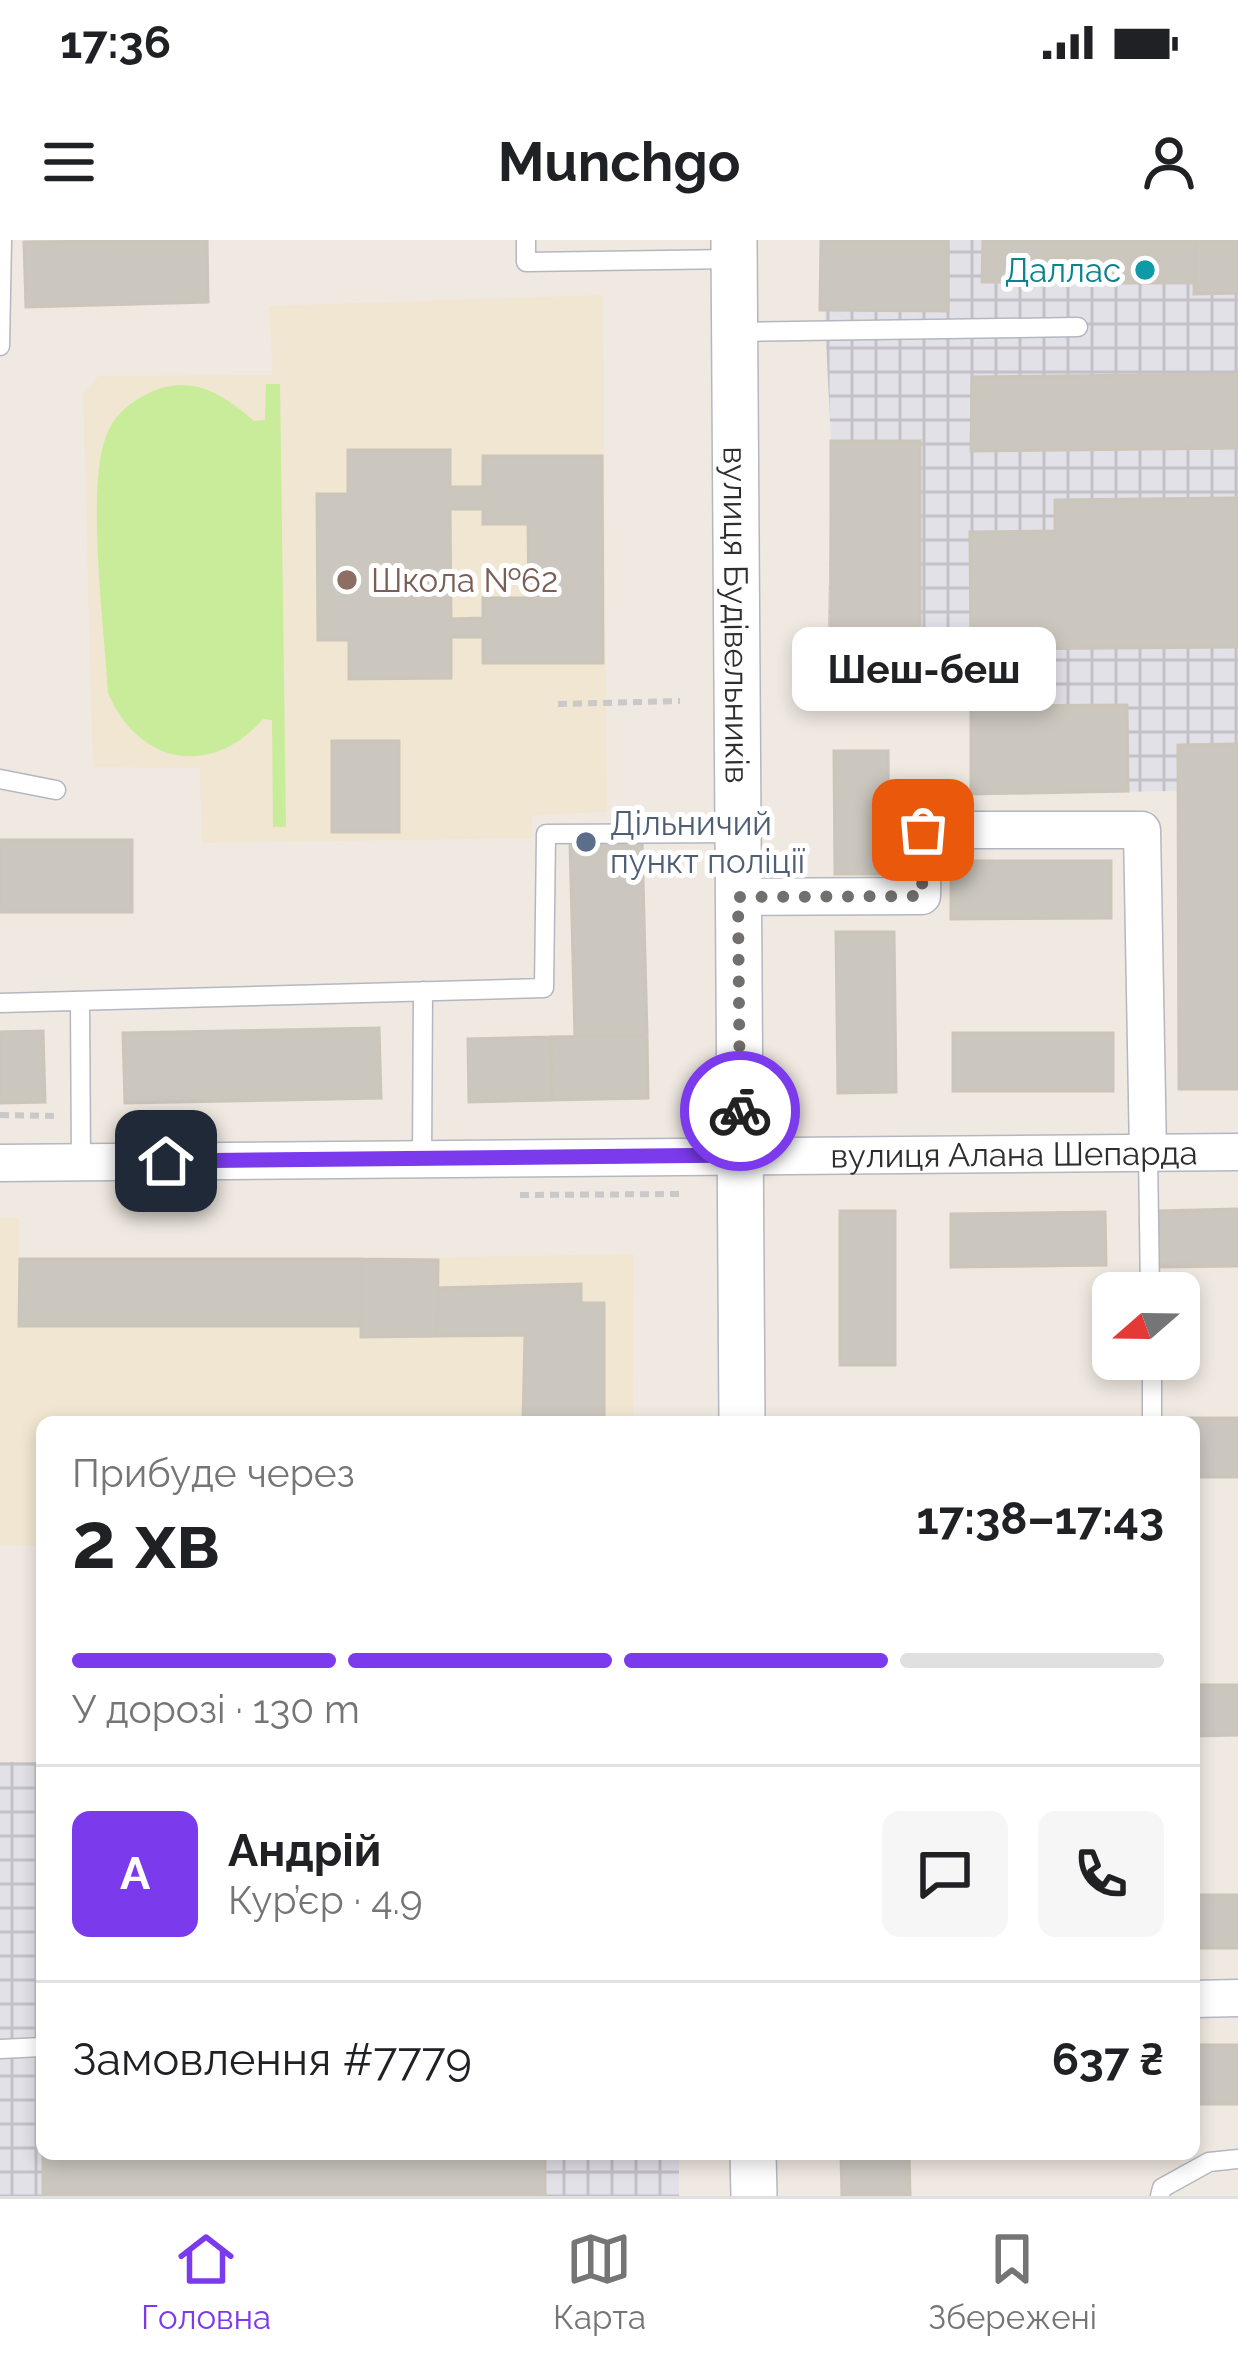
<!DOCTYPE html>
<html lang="uk">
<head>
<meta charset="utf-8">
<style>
  body { margin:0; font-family:Raleway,sans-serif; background:#f6f6f6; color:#202124; height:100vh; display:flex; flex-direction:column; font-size:45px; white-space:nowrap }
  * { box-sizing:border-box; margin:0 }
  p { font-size:39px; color:#757577 }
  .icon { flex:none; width:66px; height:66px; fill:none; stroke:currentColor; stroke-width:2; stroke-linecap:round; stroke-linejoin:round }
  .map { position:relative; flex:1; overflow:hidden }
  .sheet { position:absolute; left:36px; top:1176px; width:1164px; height:744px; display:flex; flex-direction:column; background:#fff; border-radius:18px; box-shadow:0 6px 18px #0003 }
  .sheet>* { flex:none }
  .needle { width:78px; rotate:250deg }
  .controls { position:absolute; left:1092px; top:1032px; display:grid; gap:24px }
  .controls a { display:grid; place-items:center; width:108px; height:108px; border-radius:18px; background:#fff; box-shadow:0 6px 18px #0003; font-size:60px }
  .pin { position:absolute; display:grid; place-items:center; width:102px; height:102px; color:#fff; margin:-51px; border-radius:24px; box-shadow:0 6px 18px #0006 }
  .courier { position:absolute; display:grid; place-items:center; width:120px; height:120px; margin:-60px; border:9px solid #7c3aed; border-radius:50%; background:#fff; color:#222; box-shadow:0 3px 15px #0007 }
  .bubble { position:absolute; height:84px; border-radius:18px; background:#fff; box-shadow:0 6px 18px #0003; font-size:39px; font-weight:700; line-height:84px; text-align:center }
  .summary em { font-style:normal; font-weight:700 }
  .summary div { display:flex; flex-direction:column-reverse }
  .summary { display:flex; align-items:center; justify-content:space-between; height:204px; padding:0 36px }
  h1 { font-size:78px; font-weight:700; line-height:90px }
  .bar { display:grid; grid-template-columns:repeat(4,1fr); gap:18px 12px; align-content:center; height:144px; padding:0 36px }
  .bar i { height:15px; border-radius:9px; background:#e0e0e0 }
  .bar .active { background:#7c3aed }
  .bar p { grid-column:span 4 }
  .line { display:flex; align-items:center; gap:30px; padding:0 36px; border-top:3px solid #e0e0e0 }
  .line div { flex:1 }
  .round { display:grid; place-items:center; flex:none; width:126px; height:126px; border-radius:18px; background:#f6f6f6 }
  .status { display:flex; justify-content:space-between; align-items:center; height:84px; padding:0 60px; background:#fff; direction:ltr }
  .status svg { height:33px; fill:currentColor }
  header { display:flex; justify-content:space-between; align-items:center; height:156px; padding:0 36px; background:#fff; font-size:54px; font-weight:700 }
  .menu { display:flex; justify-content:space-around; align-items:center; height:168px; border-top:3px solid #e0e0e0; background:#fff; font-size:33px; color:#757577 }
  .menu a { display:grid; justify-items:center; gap:6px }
  .menu .active { color:#7c3aed }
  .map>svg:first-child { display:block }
  .industrial { fill:url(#industrial-grid) }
  .education { fill:#f0e6d1 }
  .pitch { fill:#c9ec9a }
  .building { fill:#cbc7bf; stroke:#cbc5ba; stroke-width:3; fill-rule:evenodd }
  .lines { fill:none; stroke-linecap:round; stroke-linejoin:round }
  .service-casing { stroke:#b4b7c1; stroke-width:21 }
  .minor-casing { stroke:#b4b7c1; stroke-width:39 }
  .tertiary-casing { stroke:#b4b7c1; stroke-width:48 }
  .path { stroke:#c9c9c9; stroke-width:6; stroke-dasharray:9 6; stroke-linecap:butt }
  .service { stroke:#fff; stroke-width:18 }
  .minor { stroke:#fff; stroke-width:36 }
  .tertiary { stroke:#fff; stroke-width:45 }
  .done { stroke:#726f6d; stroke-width:12; stroke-dasharray:0 21.6 }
  .route { stroke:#7c3aed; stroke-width:15 }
  .culture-dot { fill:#0f9aa8; stroke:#fff; stroke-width:4.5 }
  .education-dot { fill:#8d6e63; stroke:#fff; stroke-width:4.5 }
  .service-dot { fill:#5c6f8a; stroke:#fff; stroke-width:4.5 }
  .labels { text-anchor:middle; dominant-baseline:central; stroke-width:10; stroke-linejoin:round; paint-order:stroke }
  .culture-label { font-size:33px; fill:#0d838f; stroke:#fff; text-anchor:end }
  .education-label { font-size:33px; fill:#785e54; stroke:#fff; text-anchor:start }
  .street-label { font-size:33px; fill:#2e2e2e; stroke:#fff }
  .service-label { font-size:33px; fill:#4e5e75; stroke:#fff; text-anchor:start }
</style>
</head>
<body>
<div class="status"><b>17:36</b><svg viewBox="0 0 49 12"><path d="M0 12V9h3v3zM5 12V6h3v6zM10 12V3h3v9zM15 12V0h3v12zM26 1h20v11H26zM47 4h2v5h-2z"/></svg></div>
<header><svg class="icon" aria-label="menu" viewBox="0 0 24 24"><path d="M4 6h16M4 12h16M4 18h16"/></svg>Munchgo<svg class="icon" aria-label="person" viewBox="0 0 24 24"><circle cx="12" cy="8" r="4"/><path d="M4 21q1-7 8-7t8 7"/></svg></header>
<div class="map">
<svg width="1238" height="1956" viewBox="0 0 1238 1956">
  <defs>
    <pattern id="industrial-grid" width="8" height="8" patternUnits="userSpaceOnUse" patternTransform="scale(3)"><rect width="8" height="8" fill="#e3e1e8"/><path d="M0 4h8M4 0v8" fill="none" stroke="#c3c1c7"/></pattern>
  </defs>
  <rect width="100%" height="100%" fill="#efe9e1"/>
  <path class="industrial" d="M821,0h417v849h-59l-1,-298 -207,3v-88l-144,3 4,-268z
    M0,1522h42v392h637v42h-679z"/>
  <path class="education" d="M603,55l4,517 -75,3v23l-330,5 -2,-75 -107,-1 -10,-374 16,-17 174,-1 -4,-69z
    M0,978h19l1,108h339l3,-67 272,-5 -1,168h-591v124l-42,-1z"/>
  <path class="pitch" d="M266,144h14l6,443h-13l-1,-107 -9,-1c-52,60 -125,45 -155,-26 -3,-60 -23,-209 -1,-259 9,-23 32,-39 55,-46 36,-11 66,10 92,33l11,-1z"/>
  <path class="building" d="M207,0l1,62 -182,5 -2,-65z
    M821,0h127v71l-128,-1z
    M983,0h212v43h-99v-25h-48v24h-66z
    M1195,0h43v53l-44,1z
    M1238,134v74l-267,3 1,-74z
    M831,201h89v228h-89z
    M348,210h102v37h33v-31h119l1,207h-120v-26h-32v41l-102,1v-39h-31l-1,-146h31zM450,269h33v15h45l1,74h-46v20l-32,1z
    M1238,258v149l-267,2 -1,-117 85,-1v-31z
    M1127,465l1,86 -157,3v-88z
    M332,501h67v91h-67z
    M1238,504v345h-59l-1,-344z
    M834,511h54l1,123h-54z
    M0,600h132v72h-132z
    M642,601l5,194 -72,1 -5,-194z
    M951,621h160v57l-160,1z
    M836,692h58l2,160 -58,1z
    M379,788l2,70 -256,5 -2,-70z
    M43,791l2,71 -45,1v-71z
    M953,793h160v58h-160z
    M647,795l1,63 -96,2 -1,-63z
    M551,797l1,63 -83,2 -1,-63z
    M1238,969v57l-79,1 -1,-56z
    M840,971h55v154h-55z
    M1105,972l1,53 -155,2v-53z
    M20,1019h342l-2,67h-341z
    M362,1019l76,1 -1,76 -76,1z
    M581,1044v19h23v119h-81l2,-87 -88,1 1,-48z
    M1166,1178h72v59h-44v-55h-28z
    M1194,1445h44v50l-44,1z
    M1194,1655h44v53h-44z
    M1194,1805h44v59h-44z
    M43,1914h502v42h-502z
    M841,1914h68l1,42h-68z"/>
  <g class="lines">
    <defs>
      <path id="service" d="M526,0v22l207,-3
        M735,92l343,-5
        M0,106l2,-106
        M0,539l56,11
        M80,761l1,161
        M0,763l544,-15 2,-154 190,-1
        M1148,913l2,140
        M422,919l1,-168
        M1152,1119v63
        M0,1809l42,-2
        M1160,1956l2,-8 47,-26 29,-3"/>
      <g id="minor">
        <path d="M738,657l184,-1 1,-66h219l6,323"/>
        <path id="s1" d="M0,923l1238,-11"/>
        <path d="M1194,1759l44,-1"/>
      </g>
      <g id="tertiary">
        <path id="s2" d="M734,0l8,1182"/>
        <path d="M753,1914l1,42"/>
      </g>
    </defs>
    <use href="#service" class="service-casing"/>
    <use href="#minor" class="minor-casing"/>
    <use href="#tertiary" class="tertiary-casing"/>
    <path class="path" d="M558,464l122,-3
      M0,875l59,1
      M520,955l159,-1"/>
    <use href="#service" class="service"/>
    <use href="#minor" class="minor"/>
    <use href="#tertiary" class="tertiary"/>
  </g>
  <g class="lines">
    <path class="done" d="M740,871l-2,-214 184,-1 1,-66"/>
    <path class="route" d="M166,921l574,-6v-44"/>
  </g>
  <circle class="culture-dot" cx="1145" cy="30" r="12"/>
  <circle class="education-dot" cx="347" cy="340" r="12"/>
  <circle class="service-dot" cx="586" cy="602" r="12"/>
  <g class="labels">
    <g class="culture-label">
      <text x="1121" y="30">Даллас</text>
    </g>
    <g class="education-label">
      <text x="371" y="340">Школа №62</text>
    </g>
    <g class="street-label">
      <text stroke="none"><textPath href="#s2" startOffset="375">вулиця Будівельників</textPath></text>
      <text stroke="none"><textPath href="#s1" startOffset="1014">вулиця Алана Шепарда</textPath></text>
    </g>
    <g class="service-label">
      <text x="610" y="583">Дільничий<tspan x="610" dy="38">пункт поліції</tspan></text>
    </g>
  </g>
</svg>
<div class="controls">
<a><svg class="needle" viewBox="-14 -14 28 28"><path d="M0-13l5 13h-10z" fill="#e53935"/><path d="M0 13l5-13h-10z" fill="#757577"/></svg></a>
</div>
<div class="pin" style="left:923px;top:590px;background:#ea580c"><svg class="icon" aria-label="bag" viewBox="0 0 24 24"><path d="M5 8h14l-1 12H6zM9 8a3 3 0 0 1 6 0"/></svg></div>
<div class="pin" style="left:166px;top:921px;background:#1f2937"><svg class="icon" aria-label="home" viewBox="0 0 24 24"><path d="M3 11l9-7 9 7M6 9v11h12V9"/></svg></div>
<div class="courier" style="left:740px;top:871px"><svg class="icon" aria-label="bike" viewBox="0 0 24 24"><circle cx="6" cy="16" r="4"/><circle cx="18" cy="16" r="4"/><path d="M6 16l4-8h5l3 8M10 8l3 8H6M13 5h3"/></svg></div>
<div class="bubble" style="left:792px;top:387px;width:264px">Шеш-беш</div>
<section class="sheet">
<div class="summary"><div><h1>2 хв</h1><p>Прибуде через</p></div><em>17:38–17:43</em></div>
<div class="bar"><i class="active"></i><i class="active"></i><i class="active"></i><i></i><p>У дорозі · 130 m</p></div>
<div class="line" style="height:216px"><b class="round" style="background:#7c3aed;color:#fff">А</b><div><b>Андрій</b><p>Кур’єр · 4.9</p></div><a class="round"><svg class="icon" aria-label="chat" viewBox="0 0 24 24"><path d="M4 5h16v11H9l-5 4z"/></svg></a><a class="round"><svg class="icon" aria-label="phone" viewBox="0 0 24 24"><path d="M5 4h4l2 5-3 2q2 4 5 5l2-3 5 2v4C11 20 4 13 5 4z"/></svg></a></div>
<div class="line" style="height:156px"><div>Замовлення #7779</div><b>637 ₴</b></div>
</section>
</div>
<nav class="menu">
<a class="active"><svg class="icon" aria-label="home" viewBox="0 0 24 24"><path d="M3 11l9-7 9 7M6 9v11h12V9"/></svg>Головна</a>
<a><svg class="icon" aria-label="map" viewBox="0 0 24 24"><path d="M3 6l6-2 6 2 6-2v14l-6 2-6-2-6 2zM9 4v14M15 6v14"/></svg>Карта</a>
<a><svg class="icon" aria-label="saved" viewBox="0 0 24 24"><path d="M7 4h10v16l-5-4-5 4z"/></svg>Збережені</a>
</nav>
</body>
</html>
